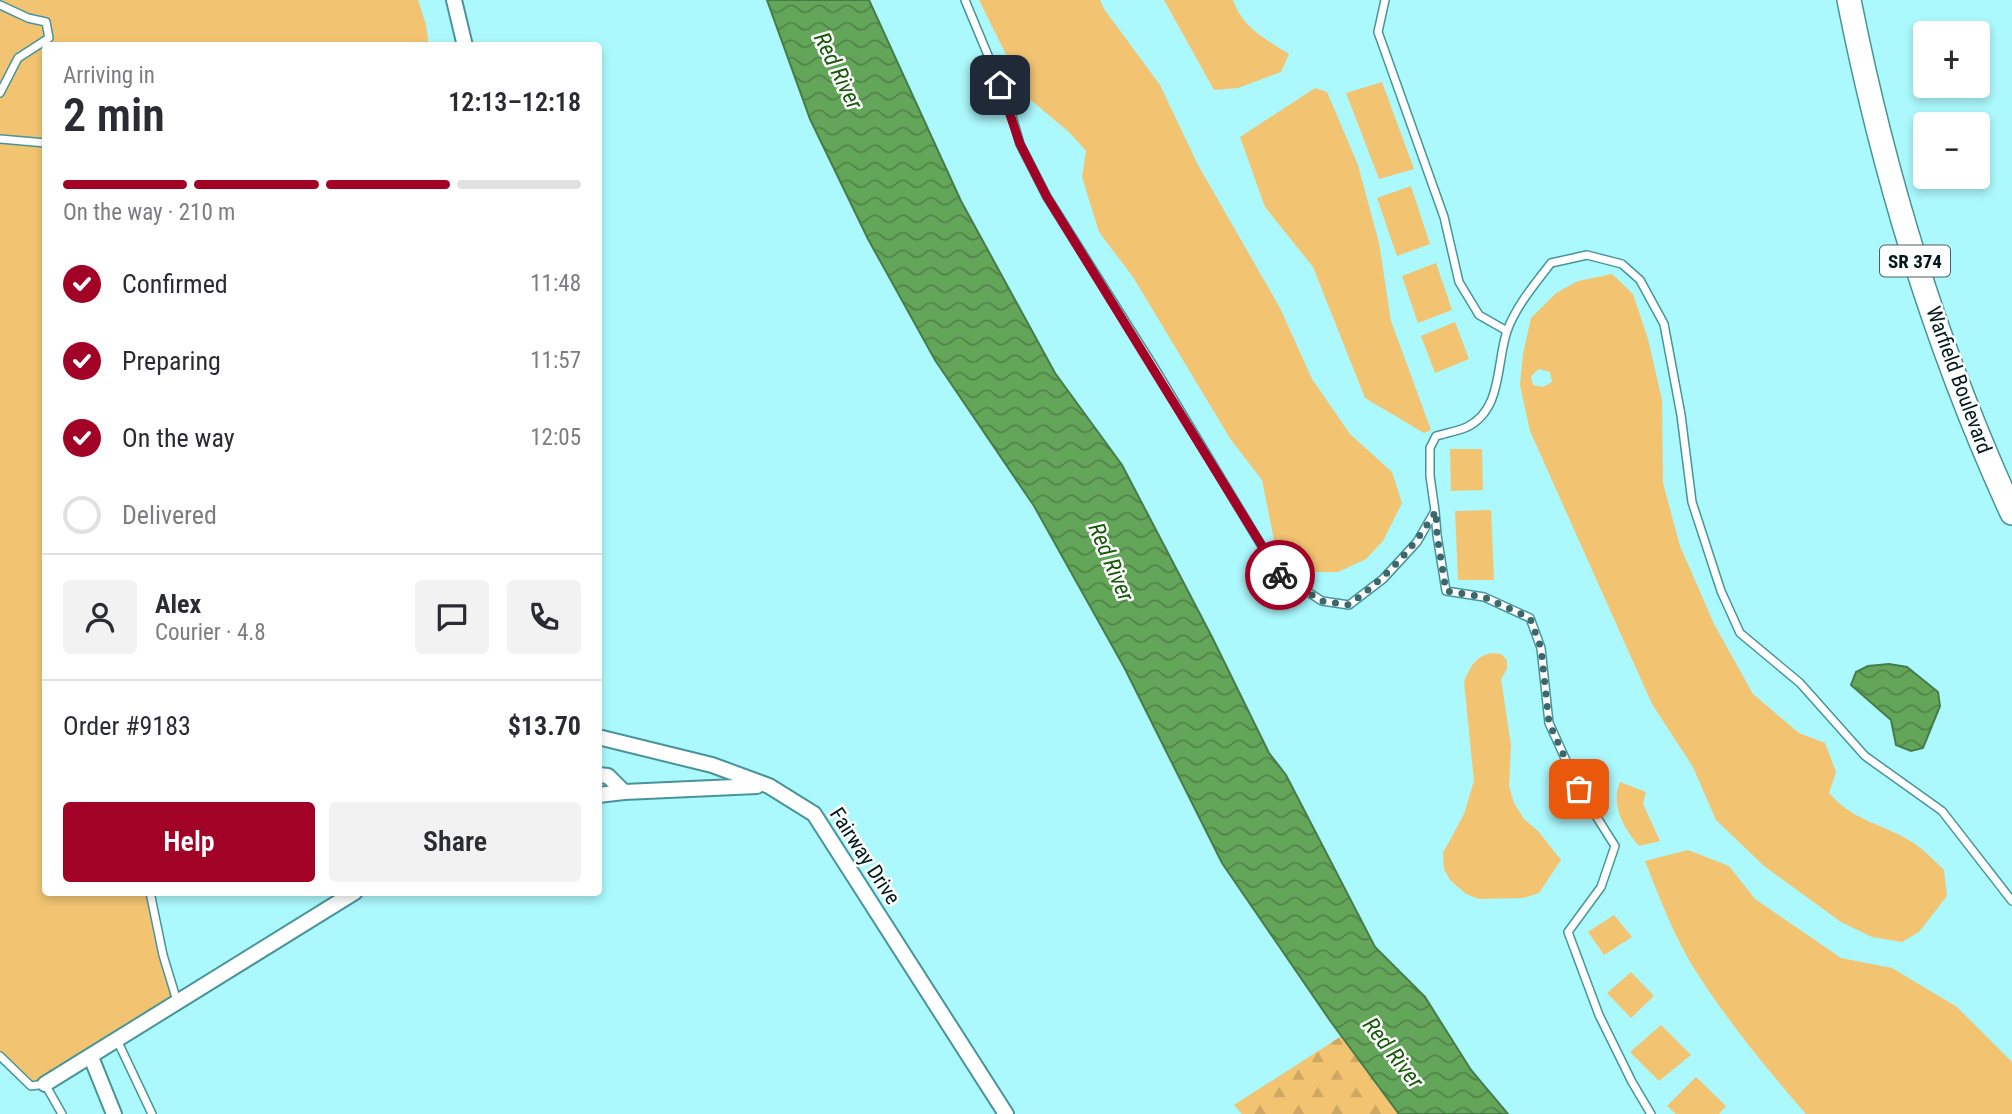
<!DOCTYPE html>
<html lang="en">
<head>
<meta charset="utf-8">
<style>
  body { margin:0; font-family:"Roboto Condensed",sans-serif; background:#f2f2f3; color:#2b2b33; height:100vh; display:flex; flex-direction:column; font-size:26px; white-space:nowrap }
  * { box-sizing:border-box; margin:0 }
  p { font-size:23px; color:#7c7c81 }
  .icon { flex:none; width:38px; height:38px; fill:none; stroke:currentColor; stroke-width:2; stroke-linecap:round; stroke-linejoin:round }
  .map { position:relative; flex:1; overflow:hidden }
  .panel { position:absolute; left:42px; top:42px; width:560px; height:854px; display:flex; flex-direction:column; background:#fff; border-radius:7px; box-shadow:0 4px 10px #0003 }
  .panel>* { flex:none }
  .controls { position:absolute; left:1913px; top:21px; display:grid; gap:14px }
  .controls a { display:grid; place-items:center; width:77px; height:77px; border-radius:7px; background:#fff; box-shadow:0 4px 10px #0003; font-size:35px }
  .pin { position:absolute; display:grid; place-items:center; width:60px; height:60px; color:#fff; margin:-30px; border-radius:14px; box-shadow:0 4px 10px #0006 }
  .courier { position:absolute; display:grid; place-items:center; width:70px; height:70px; margin:-35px; border:5px solid #a20225; border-radius:50%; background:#fff; color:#222; box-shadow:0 2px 9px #0007 }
  .overview em { font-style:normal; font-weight:600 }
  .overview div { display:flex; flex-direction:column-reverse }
  .overview { display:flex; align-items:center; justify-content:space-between; height:119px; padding:0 21px }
  h1 { font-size:46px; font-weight:600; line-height:52px }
  .bar { display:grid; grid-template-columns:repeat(4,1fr); gap:10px 7px; align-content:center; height:84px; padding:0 21px }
  .bar i { height:9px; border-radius:5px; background:#e1e1e2 }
  .bar .on { background:#a20225 }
  .bar p { grid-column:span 4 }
  .line { display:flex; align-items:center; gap:18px; padding:0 21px; border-top:2px solid #e1e1e2 }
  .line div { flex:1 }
  .round { display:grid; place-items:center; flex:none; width:74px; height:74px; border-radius:7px; background:#f2f2f3 }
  ol { padding:0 21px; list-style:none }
  li { display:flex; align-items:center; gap:21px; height:77px }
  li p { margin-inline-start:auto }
  li .icon { padding:7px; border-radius:50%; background:#a20225; color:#fff; stroke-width:4 }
  li:last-child { color:#7c7c81 }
  li i { width:38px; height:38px; border:4px solid #e1e1e2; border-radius:50% }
  .button { display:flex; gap:14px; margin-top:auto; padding:14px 21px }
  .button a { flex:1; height:80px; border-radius:7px; background:#a20225; color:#fff; font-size:28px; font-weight:600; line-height:80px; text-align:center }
  .button a+a { background:#f2f2f3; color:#2b2b33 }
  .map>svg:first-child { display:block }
  .grass { fill:#f2c472; fill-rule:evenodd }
  .forest { fill:url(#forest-firs) }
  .water { fill:url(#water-waves); stroke:#467c47; stroke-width:2 }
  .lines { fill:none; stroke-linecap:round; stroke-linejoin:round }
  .lane-casing { stroke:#489499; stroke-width:10 }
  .street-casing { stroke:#489499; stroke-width:18 }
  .primary-casing { stroke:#489499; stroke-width:26 }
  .lane { stroke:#fff; stroke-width:7 }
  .street { stroke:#fff; stroke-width:14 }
  .primary { stroke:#fff; stroke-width:23 }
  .done { stroke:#3c686b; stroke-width:7; stroke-dasharray:0 12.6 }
  .route { stroke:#a20225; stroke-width:9 }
  .labels { text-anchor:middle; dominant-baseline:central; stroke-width:5; stroke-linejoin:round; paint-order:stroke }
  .shield { fill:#fff; stroke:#4c5f60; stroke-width:2 }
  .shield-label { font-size:19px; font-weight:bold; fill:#001a1c }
  .street-label { font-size:21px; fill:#001a1c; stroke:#fff }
  .water-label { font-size:23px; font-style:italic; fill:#185a0a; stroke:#fff }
</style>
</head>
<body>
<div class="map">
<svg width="2012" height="1114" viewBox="0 0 2012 1114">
  <defs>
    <pattern id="forest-firs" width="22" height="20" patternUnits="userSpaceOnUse" patternTransform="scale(1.75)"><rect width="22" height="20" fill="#f2c472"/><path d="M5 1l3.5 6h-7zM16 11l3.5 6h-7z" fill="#cea862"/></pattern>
    <pattern id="water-waves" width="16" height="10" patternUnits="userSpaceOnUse" patternTransform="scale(1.75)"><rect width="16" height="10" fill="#64a659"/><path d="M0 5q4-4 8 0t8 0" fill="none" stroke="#508649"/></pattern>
  </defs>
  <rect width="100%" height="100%" fill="#abf8fd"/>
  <path class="grass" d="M0,0h418l8,25 3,20 -383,1v846l104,1 27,108 -86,56 -60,29 -31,-30z
    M979,0h121l4,9 56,76 38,80 82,143 32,71 38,55 42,38 10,31 -19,38 -17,18 -28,13h-29l-20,-10 -15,-22 -12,-60 -31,-40 -98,-163 -34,-45 -17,-55 4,-26 -17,-19 -42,-35z
    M1164,0h69c10,28 32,39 56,54l-8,18 -43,16 -24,2z
    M1382,82l32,87 -35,10 -33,-86z
    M1315,88l12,4 31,73 21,78 12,78 40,109 -7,3 -59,-35 -52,-131 -48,-60 -25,-70z
    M1411,186l19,58 -33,12 -20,-58z
    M1436,263l16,47 -34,13 -16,-47z
    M1612,274l21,20 15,45 14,61 1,83 17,63 34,78 39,70 46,39 26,10 11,29 -7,21c26,30 55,30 86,51 10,7 20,17 29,26l3,26 -28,36 -17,10 -30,-5 -31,-15 -77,-56 -48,-46 -23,-53 -41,-63 -122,-273 -10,-46 3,-31 8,-36 25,-25 22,-12zM1539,369l11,3 2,10 -9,5 -10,-2 -2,-9z
    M1455,322l14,37 -34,14 -14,-37z
    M1450,449h32l1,41 -32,1z
    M1491,510l3,70h-36l-3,-69z
    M1493,653l8,1 6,6v9l-6,10 10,66 -2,41 5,17 10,16 14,12 23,29 -22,33 -16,5 -44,1 -13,-5 -16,-14 -6,-11 -1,-16 21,-39 10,-33 -10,-99c6,-15 12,-27 29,-29z
    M1620,782l26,10 -3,12 17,37 -21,5c-15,-17 -29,-41 -19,-64z
    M1688,850l41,16 26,33 86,59 51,10 65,39 55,55v52h-206c-39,-45 -77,-91 -109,-141 -22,-34 -37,-74 -52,-112z
    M1614,915l18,22 -28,18 -16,-23z
    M1631,972l23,24 -23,22 -24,-25z
    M1661,1025l30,30 -32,26 -29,-29z
    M1696,1077l30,29 -7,8h-43l-9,-8z"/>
  <path class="forest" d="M1343,1035l56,79h-157l-8,-9z"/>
  <path class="water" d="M767,0h102l92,201 94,172 67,92 90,172 57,116 17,22 89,172 50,50 46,73 37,44h-109l-68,-92 -109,-159 -98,-196 -90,-161 -99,-146 -67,-121 -58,-120z
    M1889,664l18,3 31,25 2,14 -17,42 -12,3 -15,-6 -5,-25 -40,-35 5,-13 12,-6z"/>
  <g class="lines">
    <defs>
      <path id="lane" d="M965,0l44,106 11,38 27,53 107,170 124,206 44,28 27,4 34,-26 34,-37 18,-31 -5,-35v-28l6,-12c10,-3 22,-5 31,-9 36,-18 29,-64 40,-96 9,-25 28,-47 44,-68l36,-8 35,9 18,16 24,44 17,91 11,87 29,89 19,42 60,50 65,73 77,55 70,90
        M1385,0l-7,32 66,185 15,65 20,33 28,16
        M0,5l28,13 18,4 3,16 -31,20 -18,35
        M0,139l46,4
        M1435,511l2,24 9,56 38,6 46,21 11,30 8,75 30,66 36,57 -14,41 -33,45 31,83 33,67 19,32
        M150,892l13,63 14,46
        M117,1040l35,74
        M0,1056l31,30 14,-2 17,30"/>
      <path id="street" d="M454,0l11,46
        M598,737l114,28 57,21 45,28 192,300
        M598,775l10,1 16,16
        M598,795l26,-3 133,-6
        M91,1057l23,57
        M45,1084l310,-192"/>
      <path id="primary" d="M1849,0c35,176 88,350 163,513"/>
    </defs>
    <use href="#lane" class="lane-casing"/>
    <use href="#street" class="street-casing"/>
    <use href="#primary" class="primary-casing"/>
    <use href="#lane" class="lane"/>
    <use href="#street" class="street"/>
    <use href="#primary" class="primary"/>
  </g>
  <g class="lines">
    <path class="done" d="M1280,575l42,26 27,4c39,-30 61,-52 87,-94l1,24 9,56 38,6 46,21 11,30 8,75 30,66"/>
    <path class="route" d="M1000,85l20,59 27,53 233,378"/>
  </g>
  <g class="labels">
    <rect class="shield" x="1880" y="245.5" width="70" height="31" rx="5"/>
    <g class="shield-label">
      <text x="1915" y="261">SR 374</text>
    </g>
    <g class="street-label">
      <text transform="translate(1959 380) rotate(70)">Warfield Boulevard</text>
      <text transform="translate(865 856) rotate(57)">Fairway Drive</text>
    </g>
    <g class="water-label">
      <text transform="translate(838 71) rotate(64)">Red River</text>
      <text transform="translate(1111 562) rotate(67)">Red River</text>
      <text transform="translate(1393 1053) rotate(52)">Red River</text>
    </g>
  </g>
</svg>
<div class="controls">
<a>+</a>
<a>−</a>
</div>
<div class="pin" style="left:1579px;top:789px;background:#ea580c"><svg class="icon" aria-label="bag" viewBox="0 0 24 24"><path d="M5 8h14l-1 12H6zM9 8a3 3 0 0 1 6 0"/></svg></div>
<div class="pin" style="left:1000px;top:85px;background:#1f2937"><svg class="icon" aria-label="home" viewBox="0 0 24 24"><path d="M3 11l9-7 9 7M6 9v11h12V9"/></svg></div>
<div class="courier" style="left:1280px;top:575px"><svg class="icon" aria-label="bike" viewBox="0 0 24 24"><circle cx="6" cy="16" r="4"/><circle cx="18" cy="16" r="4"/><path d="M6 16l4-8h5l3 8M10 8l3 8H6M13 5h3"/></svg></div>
<section class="panel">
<div class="overview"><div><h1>2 min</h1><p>Arriving in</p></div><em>12:13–12:18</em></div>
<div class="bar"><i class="on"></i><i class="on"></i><i class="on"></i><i></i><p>On the way · 210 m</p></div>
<ol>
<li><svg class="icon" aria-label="check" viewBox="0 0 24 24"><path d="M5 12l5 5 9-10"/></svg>Confirmed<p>11:48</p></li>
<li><svg class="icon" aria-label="check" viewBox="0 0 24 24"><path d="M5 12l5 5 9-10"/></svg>Preparing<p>11:57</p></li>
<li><svg class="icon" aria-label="check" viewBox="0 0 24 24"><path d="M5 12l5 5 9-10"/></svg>On the way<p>12:05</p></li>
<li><i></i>Delivered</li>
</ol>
<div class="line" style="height:126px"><a class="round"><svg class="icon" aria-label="person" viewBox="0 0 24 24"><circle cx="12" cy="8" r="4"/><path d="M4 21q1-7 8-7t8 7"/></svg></a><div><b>Alex</b><p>Courier · 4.8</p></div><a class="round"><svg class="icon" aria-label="chat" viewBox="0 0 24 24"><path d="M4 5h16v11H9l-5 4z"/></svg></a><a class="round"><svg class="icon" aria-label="phone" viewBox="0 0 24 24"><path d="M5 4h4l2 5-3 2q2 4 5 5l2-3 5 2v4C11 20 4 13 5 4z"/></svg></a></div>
<div class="line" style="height:91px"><div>Order #9183</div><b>$13.70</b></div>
<div class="button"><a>Help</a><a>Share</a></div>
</section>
</div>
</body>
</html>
